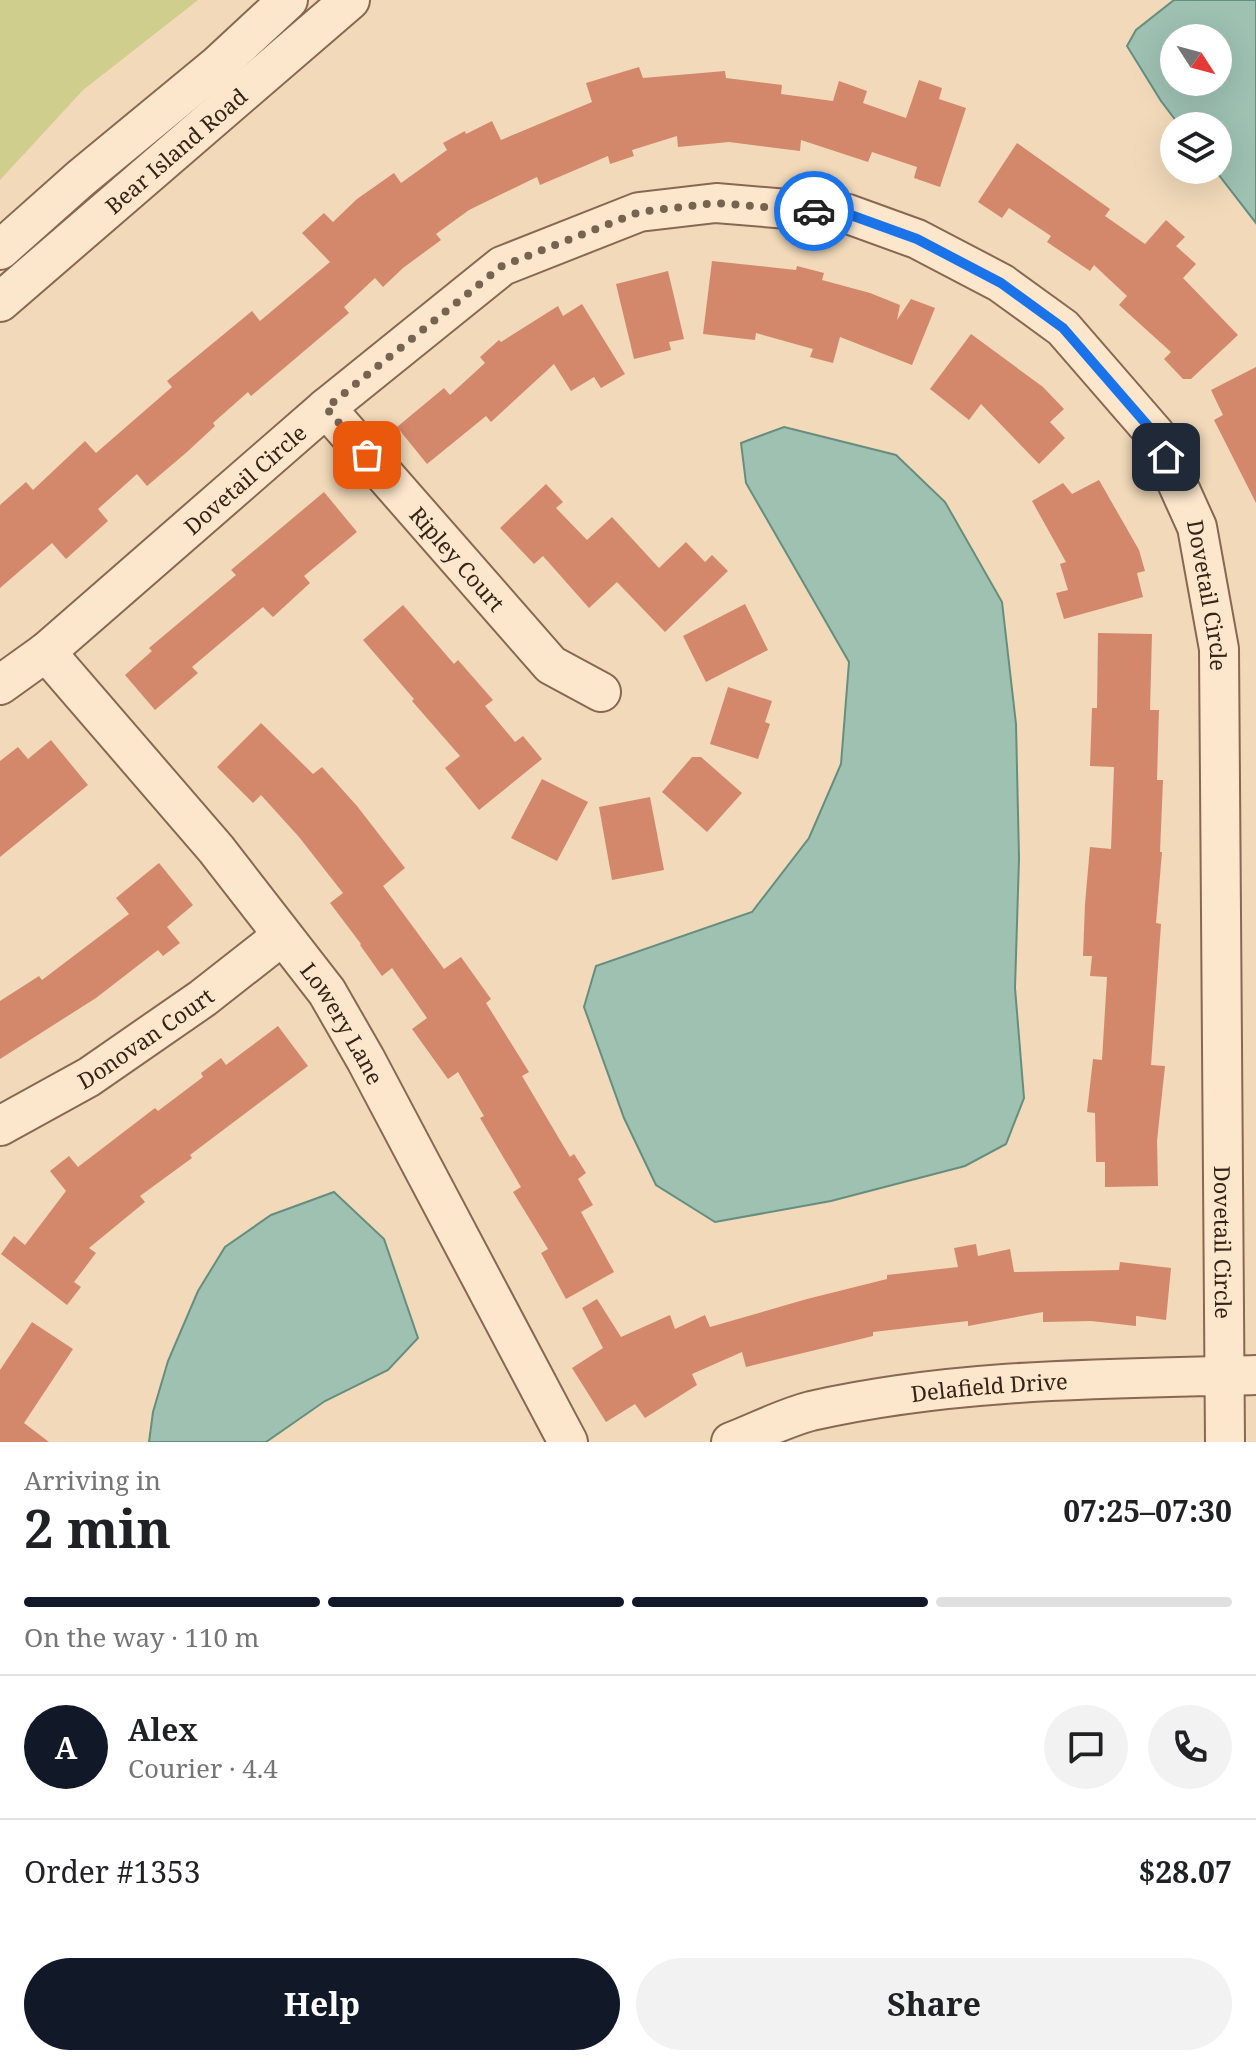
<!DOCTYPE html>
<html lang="en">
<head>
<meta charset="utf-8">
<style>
  body { margin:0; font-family:"Noto Serif",serif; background:#f2f2f2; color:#202124; height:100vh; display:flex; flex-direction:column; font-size:30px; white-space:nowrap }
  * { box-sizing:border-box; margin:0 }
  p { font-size:26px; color:#757577 }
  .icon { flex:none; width:44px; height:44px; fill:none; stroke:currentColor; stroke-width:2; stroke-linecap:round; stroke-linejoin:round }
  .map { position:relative; height:1442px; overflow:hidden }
  .details { display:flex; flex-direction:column; background:#fff; flex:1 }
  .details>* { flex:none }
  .needle { width:52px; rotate:126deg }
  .buttons { position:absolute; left:1160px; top:24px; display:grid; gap:16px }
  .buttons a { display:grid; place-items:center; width:72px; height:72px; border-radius:50%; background:#fff; box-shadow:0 8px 32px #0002; font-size:40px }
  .pin { position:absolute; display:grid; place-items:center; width:68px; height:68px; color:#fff; margin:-34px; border-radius:16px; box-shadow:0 4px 12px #0006 }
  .courier { position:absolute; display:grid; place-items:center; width:80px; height:80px; margin:-40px; border:6px solid #1a73e8; border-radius:50%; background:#fff; color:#222; box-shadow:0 2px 10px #0007 }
  .summary em { font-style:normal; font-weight:700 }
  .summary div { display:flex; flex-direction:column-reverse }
  .summary { display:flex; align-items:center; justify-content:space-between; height:136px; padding:0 24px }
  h1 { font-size:52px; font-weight:700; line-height:60px }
  .bar { display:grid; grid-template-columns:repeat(4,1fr); gap:12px 8px; align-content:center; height:96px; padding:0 24px }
  .bar i { height:10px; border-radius:6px; background:#e0e0e0 }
  .bar .selected { background:#111827 }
  .bar p { grid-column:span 4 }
  .line { display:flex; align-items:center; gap:20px; padding:0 24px; border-top:2px solid #e0e0e0 }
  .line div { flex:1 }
  .round { display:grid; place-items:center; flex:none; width:84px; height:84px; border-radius:42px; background:#f2f2f2 }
  .button { display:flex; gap:16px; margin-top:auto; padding:16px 24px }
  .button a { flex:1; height:92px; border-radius:48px; background:#111827; color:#fff; font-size:32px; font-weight:700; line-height:92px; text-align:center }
  .button a+a { background:#f2f2f2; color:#202124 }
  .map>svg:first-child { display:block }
  .green { fill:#cfce8c }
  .water { fill:#9ec1b2; stroke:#658e7f; stroke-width:2; fill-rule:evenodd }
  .building { fill:#d3886b }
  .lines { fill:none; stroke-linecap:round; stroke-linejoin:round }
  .minor-casing { stroke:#886852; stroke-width:42 }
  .minor { stroke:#fce7cc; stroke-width:38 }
  .done { stroke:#776351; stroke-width:8; stroke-dasharray:0 14.4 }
  .route { stroke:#1a73e8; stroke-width:10 }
  .labels { text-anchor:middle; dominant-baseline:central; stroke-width:7; stroke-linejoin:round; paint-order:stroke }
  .street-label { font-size:22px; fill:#362319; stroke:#f8e4c9 }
</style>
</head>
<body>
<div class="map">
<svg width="1256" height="1442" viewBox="0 0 1256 1442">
  <rect width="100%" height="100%" fill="#f1d9b9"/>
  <path class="green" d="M0,0h198l-115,90 -83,90z"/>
  <path class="water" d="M1174,0h82v223l-41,-53h3v-44h-38l-19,-25 -34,-55 9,-16zM1174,38h44v44h-44z
    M784,427l112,28 49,47 57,100 14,122 3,134 -4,130 9,110 -18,46 -41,22 -134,35 -116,21 -59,-37 -32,-67 -40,-111 12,-41 156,-54 57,-74 32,-74 8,-102 -103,-179 -5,-40z
    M334,1192l50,47 34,99 -30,32 -63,31 -59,41h-117l4,-30 15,-51 30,-70 27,-44 46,-32z"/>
  <path class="building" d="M639,67l4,11 82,-7 1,7 56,7 -1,9 52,7 6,-20 28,10 -4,12 43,15 13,-38 23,8 -3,11 27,9 -26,79 -26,-9 3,-11 -45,-15 -4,10 -67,-22 -1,11 -71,-9 -51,5 -1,-11 -45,14 2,6 -24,8 -2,-8 -68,29 -3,-8 -68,33 -33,24 5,6 -38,28 -20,19 -8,-9 -31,29 5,6 -98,83 -3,-4 -35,31 2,3 -28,26 -40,34 -10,-12 -39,35 10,12 -42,38 -14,-16 -52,45v-83l26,-23 7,8 52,-49 11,12 76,-66 -5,-6 85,-70 8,10 70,-59 -28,-29 22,-20 9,9 24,-23 37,-26 7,10 46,-33 -4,-7 22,-12 1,3 26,-13 9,19 91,-38 -6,-19z
    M1017,143l93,66 -5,7 40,28 21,-24 19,17 -9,9 20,18 -13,14 55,57 -47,44h-8l-19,-20 7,-7 -52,-47 8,-9 -33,-31 -4,6 -43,-29 4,-6 -42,-28 -7,10 -24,-16z
    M712,261l84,9 1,-4 27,7 -2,7 48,13 30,12 -3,15 14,-21 24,9 -23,57 -72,-28 -7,26 -23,-6 3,-8 -57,-16 -1,7 -52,-6z
    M668,271l16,68 -15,3 2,8 -37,9 -18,-75z
    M582,304l43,70 -24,14 -7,-11 -23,14 -17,-27 -63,58 -5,-6 -59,48 -30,-37 47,-39 6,7 35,-32 -5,-6 19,-17 2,2 57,-36 5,10z
    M971,334l72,53 21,22 -14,13 15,16 -26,26 -58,-60 -12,16 -39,-31z
    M1256,367v136l-42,-83 9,-5 -12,-25z
    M1099,480l40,70 6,21 -8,2 6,24 -79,22 -8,-26 12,-3 -8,-26 6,-2 -34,-61 31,-18 9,11z
    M546,484l17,18 -7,6 31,32 25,-23 47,51 27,-26 19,20 7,-7 16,16 -63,61 -48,-50 -28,26 -46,-52 -9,8 -34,-36z
    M324,492l33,40 -53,44 6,7 -37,34 -10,-10 -71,60 6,6 -43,37 -30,-35 27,-24 -3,-3 87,-73 -5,-5z
    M745,604l23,46 -62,32 -23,-46z
    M403,605l51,59 4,-4 35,40 -8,6 30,36 8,-6 19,23 -63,51 -34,-42 15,-12 -48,-55 2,-2 -51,-59z
    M1098,633l54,1 -2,76h9l-2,70h6l-3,72h2l-6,71 5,1 -10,141 14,1 -8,75 1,45 -53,1v-25h-9l-1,-49 -8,-1 6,-53 9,1 5,-83 -17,-1 2,-20h-9l2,-52 5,-57 21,2 3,-82 -24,-1 2,-58h5z
    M728,687l44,14 -7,21 5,2 -12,35 -48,-15z
    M261,723l52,51 9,-7 35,39 48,62 -22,18 61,83 17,-12 30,42 -5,4 43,69 -7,4 48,81 4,-3 12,19 -8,6 15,26 -12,7 33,60 -48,27 -25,-46 7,-4 -35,-57 8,-5 -41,-69 4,-2 -26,-44 -10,7 -36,-50 15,-11 -35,-50 -10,8 -22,-31 1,-1 -31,-41 13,-10 -44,-56 -38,-42 -8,8 -36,-36z
    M51,740l37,45 -88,72v-96l18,-14 10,12z
    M692,757h9l41,36 -35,39 -45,-40z
    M542,779l46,23 -31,59 -46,-23z
    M650,797l14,73 -52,10 -13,-73z
    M159,863l34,42 -26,22 13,16 -17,13 -5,-6 -62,48 -96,61v-58l39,-25 3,4 87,-66 -13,-16z
    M278,1026l30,40 -118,89 2,3 -52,38 5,6 -56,46 7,5 -22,29 7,5 -14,18 -66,-51 13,-18 11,9 41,-54 -16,-20 19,-15 9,11 77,-59 3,3 45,-34 -2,-4 20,-15 5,7z
    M976,1244l2,12 32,-7 4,23 105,-2 1,-8 51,6 -5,52 -30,-4v10l-45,-5 -48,1v-10l-75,14v-5l-95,11v4l-127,31 -4,-15 -50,22 5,11 -52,33 -10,-14 -29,18 -34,-54 31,-20 -21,-40 15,-9 24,38 49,-22 5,14 30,-14 5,12 97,-28 80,-20v-4l71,-8 -4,-19z
    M32,1322l41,27 -49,74 25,19h-49v-72z"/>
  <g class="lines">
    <defs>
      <g id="minor">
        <path d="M0,250l81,-72 137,-113 70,-65"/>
        <path id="s1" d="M0,302l350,-302"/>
        <path id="s2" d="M326,408l225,257 50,27"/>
        <path id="s3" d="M46,652l170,197 111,143 39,68 202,382"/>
        <path id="s4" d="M0,685l46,-33 280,-244 176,-142 137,-54 77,-9 132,11 69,25 84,44 62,45 92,106 42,93 22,122 6,793"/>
        <path id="s5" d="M0,1126l89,-49 114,-79 79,-62"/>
        <path id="s6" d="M731,1442c26,-10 53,-24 80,-31 146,-33 296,-32 445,-36"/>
      </g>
    </defs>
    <use href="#minor" class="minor-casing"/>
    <use href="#minor" class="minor"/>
  </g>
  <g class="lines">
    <path class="done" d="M367,455l-41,-47 176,-142 137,-54 77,-9 98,8"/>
    <path class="route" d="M814,211l34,3 69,25 84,44 62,45 92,106 11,23"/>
  </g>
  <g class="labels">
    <g class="street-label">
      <text stroke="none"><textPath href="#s1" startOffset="232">Bear Island Road</textPath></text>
      <text stroke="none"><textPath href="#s4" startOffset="320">Dovetail Circle</textPath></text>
      <text stroke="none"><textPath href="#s2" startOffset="200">Ripley Court</textPath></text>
      <text stroke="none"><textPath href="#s4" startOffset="1568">Dovetail Circle</textPath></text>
      <text stroke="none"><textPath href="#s3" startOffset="476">Lowery Lane</textPath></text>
      <text stroke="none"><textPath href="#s5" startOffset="170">Donovan Court</textPath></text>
      <text stroke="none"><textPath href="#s4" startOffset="2216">Dovetail Circle</textPath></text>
      <text stroke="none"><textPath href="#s6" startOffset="266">Delafield Drive</textPath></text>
    </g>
  </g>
</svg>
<div class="buttons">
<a><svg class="needle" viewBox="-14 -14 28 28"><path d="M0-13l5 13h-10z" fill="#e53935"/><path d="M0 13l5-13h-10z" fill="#757577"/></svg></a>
<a><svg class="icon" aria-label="layers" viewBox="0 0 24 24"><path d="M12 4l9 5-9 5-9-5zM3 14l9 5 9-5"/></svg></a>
</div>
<div class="pin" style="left:367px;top:455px;background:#ea580c"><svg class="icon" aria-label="bag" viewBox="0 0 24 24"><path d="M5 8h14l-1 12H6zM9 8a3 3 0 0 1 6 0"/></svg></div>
<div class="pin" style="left:1166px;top:457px;background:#1f2937"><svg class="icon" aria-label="home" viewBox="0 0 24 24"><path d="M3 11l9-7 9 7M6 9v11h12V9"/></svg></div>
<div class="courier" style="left:814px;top:211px"><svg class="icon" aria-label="car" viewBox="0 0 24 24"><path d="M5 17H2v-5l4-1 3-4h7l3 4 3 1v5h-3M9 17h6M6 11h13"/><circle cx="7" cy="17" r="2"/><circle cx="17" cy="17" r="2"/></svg></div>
</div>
<section class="details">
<div class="summary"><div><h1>2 min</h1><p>Arriving in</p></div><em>07:25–07:30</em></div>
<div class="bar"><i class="selected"></i><i class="selected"></i><i class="selected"></i><i></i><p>On the way · 110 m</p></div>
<div class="line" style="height:144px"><b class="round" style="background:#111827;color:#fff">A</b><div><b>Alex</b><p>Courier · 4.4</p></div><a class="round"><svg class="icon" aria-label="chat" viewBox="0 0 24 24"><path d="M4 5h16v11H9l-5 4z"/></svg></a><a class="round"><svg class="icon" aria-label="phone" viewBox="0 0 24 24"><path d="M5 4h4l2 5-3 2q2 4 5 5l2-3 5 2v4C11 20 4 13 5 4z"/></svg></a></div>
<div class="line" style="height:104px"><div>Order #1353</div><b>$28.07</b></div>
<div class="button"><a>Help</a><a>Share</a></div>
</section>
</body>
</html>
